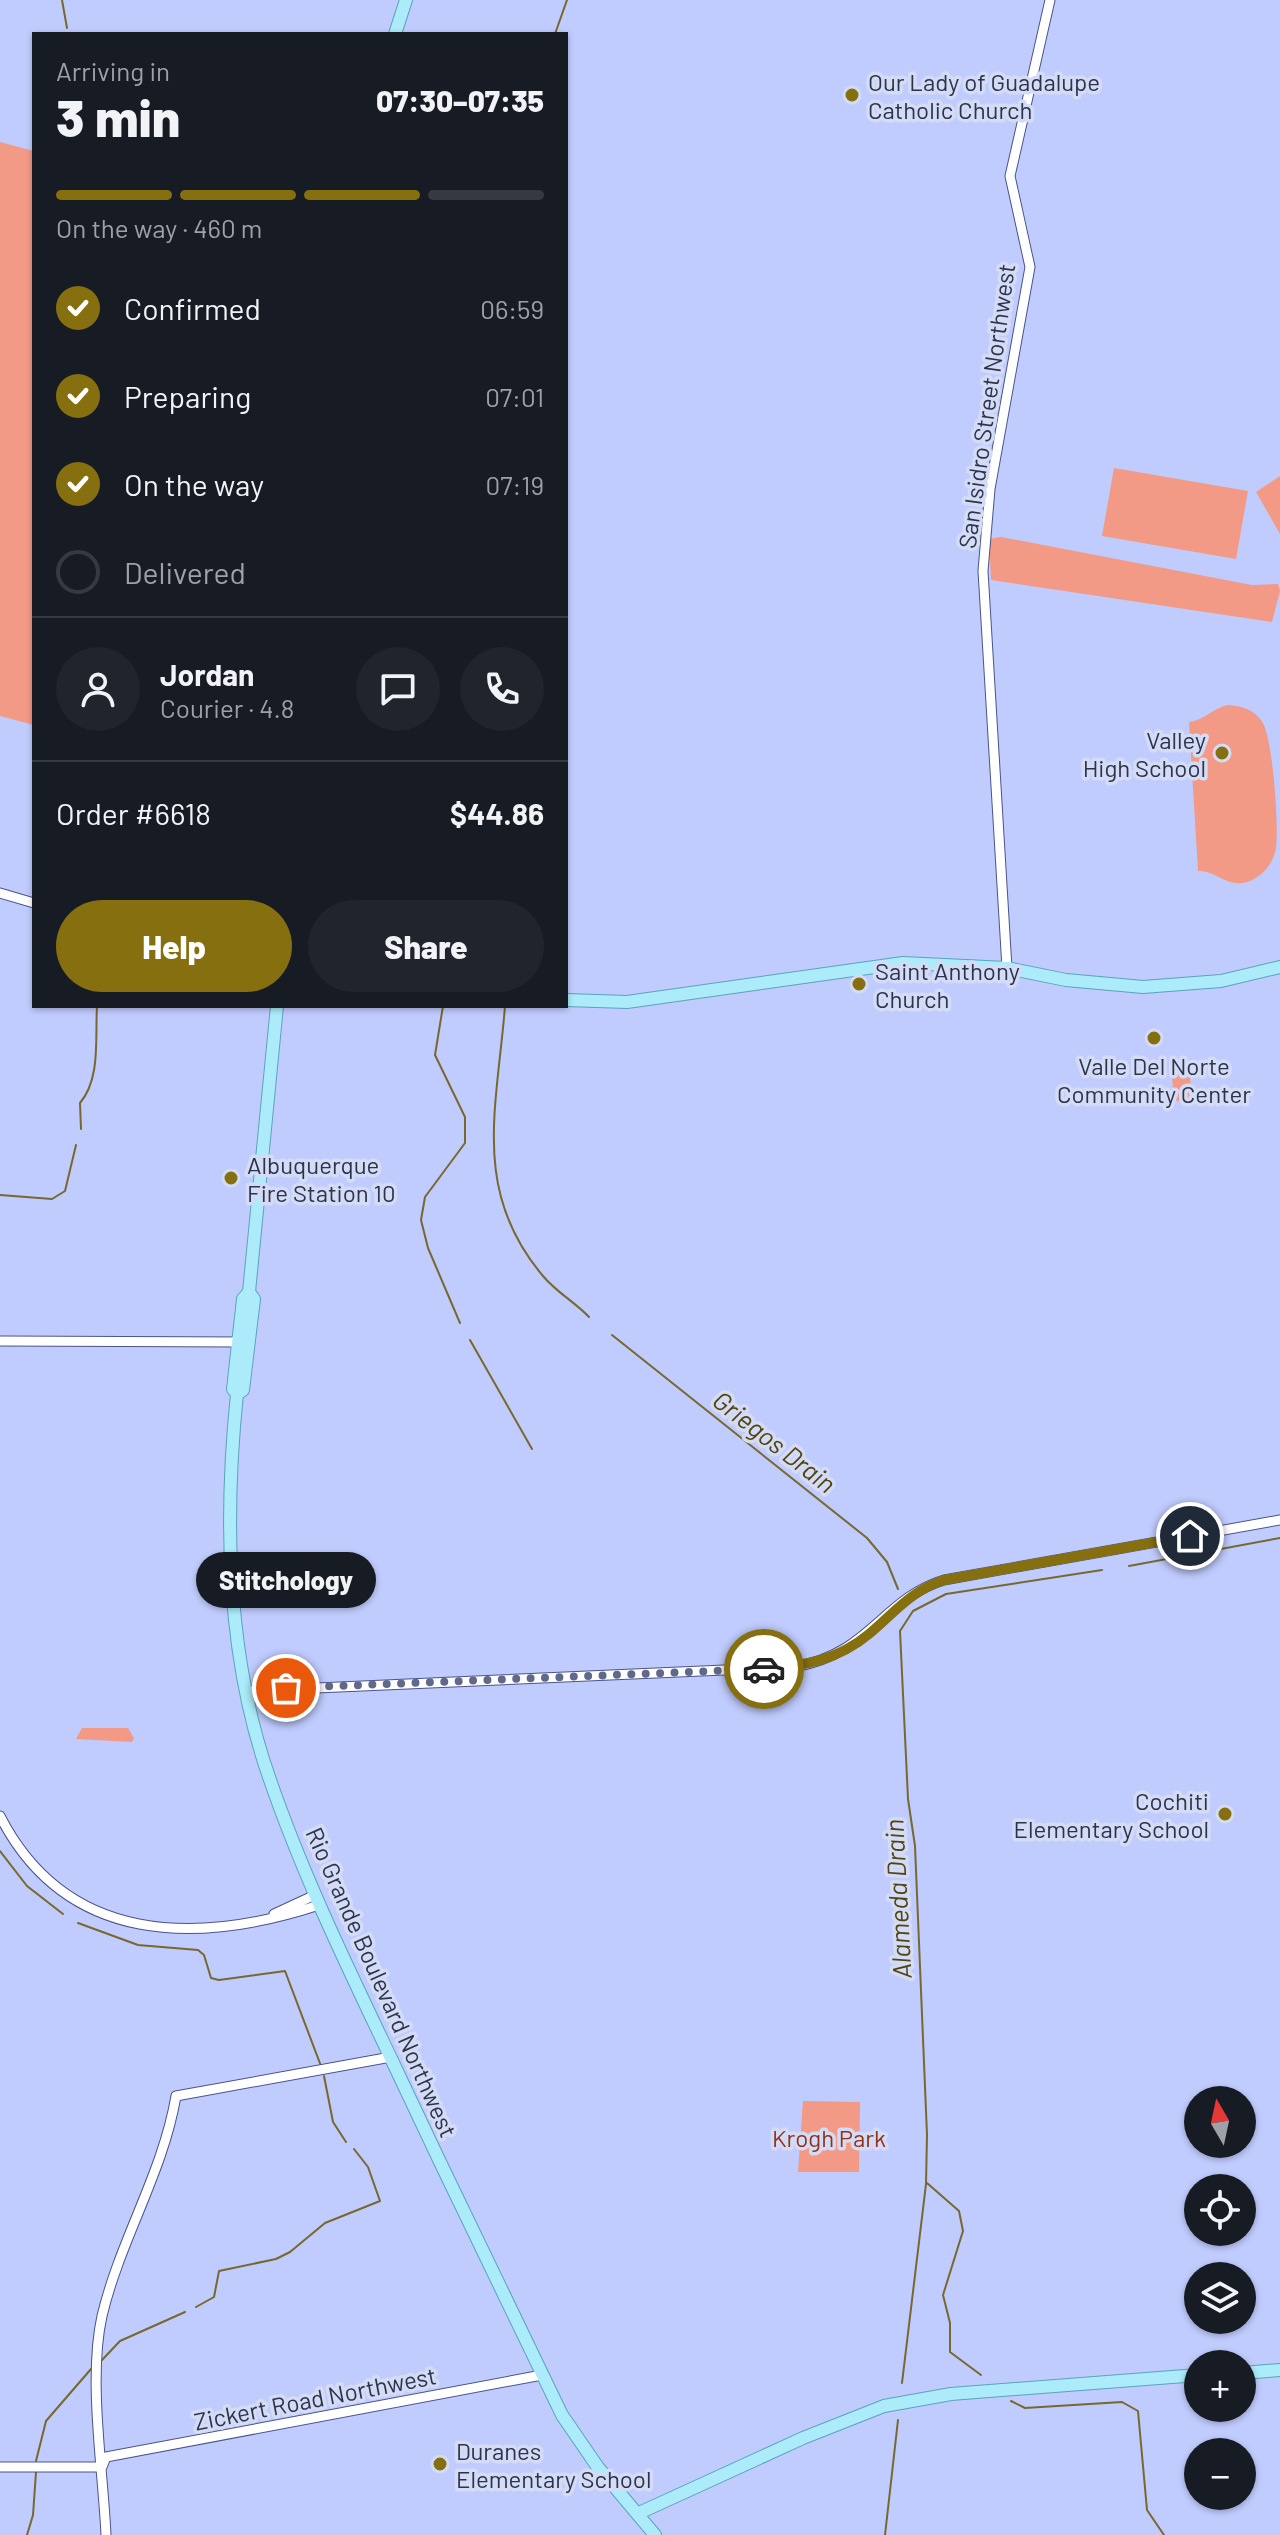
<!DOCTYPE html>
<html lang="en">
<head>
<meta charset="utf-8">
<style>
  body { margin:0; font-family:Barlow,sans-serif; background:#20242c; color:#f1f3f6; height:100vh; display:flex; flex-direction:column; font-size:30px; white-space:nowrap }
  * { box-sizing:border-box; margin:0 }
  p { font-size:26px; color:#9ea1a6 }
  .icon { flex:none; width:44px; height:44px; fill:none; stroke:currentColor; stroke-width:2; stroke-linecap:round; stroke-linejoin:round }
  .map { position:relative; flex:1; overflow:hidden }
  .sheet { position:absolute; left:32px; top:32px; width:536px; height:976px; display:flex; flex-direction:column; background:#171b24; border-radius:0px; box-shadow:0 2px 6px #0004 }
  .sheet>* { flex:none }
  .needle { width:52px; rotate:351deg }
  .fabs { position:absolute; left:1184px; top:2086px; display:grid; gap:16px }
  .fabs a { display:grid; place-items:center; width:72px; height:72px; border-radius:50%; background:#171b24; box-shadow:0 2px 6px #0004; font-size:40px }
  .pin { position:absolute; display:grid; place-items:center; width:68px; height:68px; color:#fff; margin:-34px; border:4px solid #fff; border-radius:50%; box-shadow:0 2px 8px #0007 }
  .courier { position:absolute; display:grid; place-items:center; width:80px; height:80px; margin:-40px; border:6px solid #866f0e; border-radius:50%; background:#fff; color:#222; box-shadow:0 2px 10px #0007 }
  .bubble { position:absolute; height:56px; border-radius:28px; background:#171b24; box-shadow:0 2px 6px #0004; font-size:26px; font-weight:800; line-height:56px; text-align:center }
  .overview em { font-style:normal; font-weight:800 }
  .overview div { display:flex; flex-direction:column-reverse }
  .overview { display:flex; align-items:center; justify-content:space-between; height:136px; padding:0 24px }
  h1 { font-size:52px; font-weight:800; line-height:60px }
  .bar { display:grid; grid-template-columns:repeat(4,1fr); gap:12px 8px; align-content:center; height:96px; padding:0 24px }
  .bar i { height:10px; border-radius:6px; background:#363941 }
  .bar .on { background:#866f0e }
  .bar p { grid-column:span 4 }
  .line { display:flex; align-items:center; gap:20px; padding:0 24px; border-top:2px solid #363941 }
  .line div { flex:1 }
  .round { display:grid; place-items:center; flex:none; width:84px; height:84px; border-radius:42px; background:#20242c }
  ol { padding:0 24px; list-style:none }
  li { display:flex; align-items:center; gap:24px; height:88px }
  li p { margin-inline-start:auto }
  li .icon { padding:8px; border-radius:50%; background:#866f0e; color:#fff; stroke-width:4 }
  li:last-child { color:#9ea1a6 }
  li i { width:44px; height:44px; border:4px solid #363941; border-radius:50% }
  .primary-button { display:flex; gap:16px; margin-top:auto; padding:16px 24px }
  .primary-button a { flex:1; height:92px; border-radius:48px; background:#866f0e; color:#fff; font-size:32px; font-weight:800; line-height:92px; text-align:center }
  .primary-button a+a { background:#20242c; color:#f1f3f6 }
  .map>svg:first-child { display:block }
  .green { fill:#f29a86 }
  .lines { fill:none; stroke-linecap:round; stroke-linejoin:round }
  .stream { stroke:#77682f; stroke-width:2 }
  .minor-casing { stroke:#49548a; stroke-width:11 }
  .major-casing { stroke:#5ca2ba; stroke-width:14 }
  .minor { stroke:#fff; stroke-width:9 }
  .major { stroke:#acebf9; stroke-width:12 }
  .done { stroke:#60698a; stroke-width:8; stroke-dasharray:0 14.4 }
  .route { stroke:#866f0e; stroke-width:10 }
  .poi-dot { fill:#866f0e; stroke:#d4dbf4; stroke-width:3 }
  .labels { text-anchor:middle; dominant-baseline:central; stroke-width:7; stroke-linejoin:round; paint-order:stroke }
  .poi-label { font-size:24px; fill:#2d334c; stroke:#d4dbf4; text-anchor:start }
  .street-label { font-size:24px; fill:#2d334c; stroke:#d4dbf4 }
  .park-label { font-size:24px; fill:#91311c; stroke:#d4dbf4 }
  .water-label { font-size:26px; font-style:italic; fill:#514414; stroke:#d4dbf4 }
</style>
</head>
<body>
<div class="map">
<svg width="1280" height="2535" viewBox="0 0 1280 2535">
  <rect width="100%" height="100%" fill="#c0ccfe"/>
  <path class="green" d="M0,142l34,9v574l-34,-9z
    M1114,468l134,23 -12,68 -134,-23z
    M1280,476v58l-24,-42z
    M1001,537l251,48 26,-1 2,7 -8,31 -281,-42 -2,-41z
    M1228,705c13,1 25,4 33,15 12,13 18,109 15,128 -2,14 -13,28 -26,33 -22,9 -33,-11 -52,-10l-9,-149c14,-1 24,-14 39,-17z
    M1189,1064l3,36 -18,1 -3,-36z
    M82,1728h46l6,10 -2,4 -56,-3z
    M803,2101l57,1 -1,70h-61z"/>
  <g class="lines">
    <path class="stream" d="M62,0l5,28
      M555,34l12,-34
      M443,1006l-8,49 30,62v26l-40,54 -4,23 7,28 32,75
      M505,1006c-8,102 -34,185 38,270 13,16 32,26 46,41
      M81,1129l-1,-26c21,-25 15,-65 17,-97
      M0,1195l52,4 13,-8 11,-46
      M612,1335l255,203 20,24 11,27
      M470,1340l62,109
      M1129,1566l151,-28
      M0,1851l27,35 36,28
      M78,1923l60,22 60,5 6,5 7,23 8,2 66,-9 36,95
      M324,2076l9,46 13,20
      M927,2183l32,28 4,20 -20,64 7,28v29l31,23
      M196,2307l18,-10 5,-26 57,-12 14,-7 35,-29 55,-22 -12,-34 -14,-18
      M102,2360l18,-19 65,-29
      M902,2383l24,-199 1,-49 -12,-289 -7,-47 -8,-168 13,-20 33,-17 156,-24
      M1011,2401l14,7 97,-6 16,9 9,99 17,25
      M36,2461l10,-40 45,-52
      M27,2535l6,-20 3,-43
      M885,2535l13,-115"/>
    <defs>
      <path id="minor" d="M0,893l34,10
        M1007,968l-24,-397 7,-82 40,-222 -20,-91 40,-176
        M0,1341l245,1
        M248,1691l546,-24c77,-13 88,-68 150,-87l336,-60
        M0,1816c66,129 197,129 319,89
        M274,1914l41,-19
        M0,2467h102l4,-10 436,-82
        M106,2535c-3,-66 -18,-156 -4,-219 18,-76 61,-143 74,-220l215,-39"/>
      <path id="major" d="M395,34l11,-34
        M566,1000l61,2 276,-39 104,5 59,12 77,7 78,-6 59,-14
        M277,1006l-28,286 -6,7 -10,90 4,5c-13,125 -10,263 32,383 35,102 82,197 128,294 54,115 109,229 165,344l35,51 58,69
        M237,1394l6,-4 11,-91 -5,-7
        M1242,2373l38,-3
        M639,2513l164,-75 81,-32 67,-12 247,-19"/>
    </defs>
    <use href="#minor" class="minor-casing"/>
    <use href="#major" class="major-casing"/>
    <use href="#minor" class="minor"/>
    <use href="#major" class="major"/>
  </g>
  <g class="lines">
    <path class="done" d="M286,1688l478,-19"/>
    <path class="route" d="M764,1669c40,-3 74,-9 105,-35 25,-21 43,-44 75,-54l246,-44"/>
  </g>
  <g class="poi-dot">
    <circle cx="852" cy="95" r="8"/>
    <circle cx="1222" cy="753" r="8"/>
    <circle cx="859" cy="984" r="8"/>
    <circle cx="1154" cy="1038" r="8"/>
    <circle cx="231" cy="1178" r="8"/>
    <circle cx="1225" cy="1814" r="8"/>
    <circle cx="440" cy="2464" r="8"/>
  </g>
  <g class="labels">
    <g class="poi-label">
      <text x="868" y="81">Our Lady of Guadalupe<tspan x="868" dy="28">Catholic Church</tspan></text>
      <text x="1206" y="739" text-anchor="end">Valley<tspan x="1206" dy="28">High School</tspan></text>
      <text x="875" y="970">Saint Anthony<tspan x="875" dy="28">Church</tspan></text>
      <text x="1154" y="1065" text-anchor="middle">Valle Del Norte<tspan x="1154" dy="28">Community Center</tspan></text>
      <text x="247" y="1164">Albuquerque<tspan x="247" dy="28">Fire Station 10</tspan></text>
      <text x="1209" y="1800" text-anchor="end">Cochiti<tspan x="1209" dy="28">Elementary School</tspan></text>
      <text x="456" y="2450">Duranes<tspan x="456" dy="28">Elementary School</tspan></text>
    </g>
    <g class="street-label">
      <text transform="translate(986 406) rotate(-82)">San Isidro Street Northwest</text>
      <text transform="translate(382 1982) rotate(66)">Rio Grande Boulevard Northwest</text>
      <text transform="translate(315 2398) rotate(-11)">Zickert Road Northwest</text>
    </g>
    <g class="park-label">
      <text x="829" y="2137">Krogh Park</text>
    </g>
    <g class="water-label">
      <text transform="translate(775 1441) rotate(38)">Griegos Drain</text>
      <text transform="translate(897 1899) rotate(-93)">Alameda Drain</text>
    </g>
  </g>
</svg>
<div class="fabs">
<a><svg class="needle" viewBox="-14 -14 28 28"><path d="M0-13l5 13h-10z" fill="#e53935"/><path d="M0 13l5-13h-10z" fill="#9ea1a6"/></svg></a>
<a><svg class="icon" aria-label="locate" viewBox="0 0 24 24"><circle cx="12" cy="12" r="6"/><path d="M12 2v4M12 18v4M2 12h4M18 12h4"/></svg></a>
<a><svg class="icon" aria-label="layers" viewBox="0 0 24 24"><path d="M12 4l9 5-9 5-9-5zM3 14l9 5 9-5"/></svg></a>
<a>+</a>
<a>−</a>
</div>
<div class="pin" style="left:286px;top:1688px;background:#ea580c"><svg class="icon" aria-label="bag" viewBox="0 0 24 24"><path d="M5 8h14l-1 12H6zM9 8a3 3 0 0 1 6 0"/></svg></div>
<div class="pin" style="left:1190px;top:1536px;background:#1f2937"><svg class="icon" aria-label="home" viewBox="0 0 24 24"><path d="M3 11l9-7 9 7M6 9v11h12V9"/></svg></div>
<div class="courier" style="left:764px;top:1669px"><svg class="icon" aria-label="car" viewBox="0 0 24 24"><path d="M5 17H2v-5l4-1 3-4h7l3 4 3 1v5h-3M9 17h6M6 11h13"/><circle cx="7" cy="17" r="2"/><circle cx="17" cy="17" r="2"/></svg></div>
<div class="bubble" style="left:196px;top:1552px;width:180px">Stitchology</div>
<section class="sheet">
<div class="overview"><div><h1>3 min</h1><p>Arriving in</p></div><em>07:30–07:35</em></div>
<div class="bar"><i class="on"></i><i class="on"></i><i class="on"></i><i></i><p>On the way · 460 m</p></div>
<ol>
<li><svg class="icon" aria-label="check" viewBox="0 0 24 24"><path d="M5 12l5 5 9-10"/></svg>Confirmed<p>06:59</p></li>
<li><svg class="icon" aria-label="check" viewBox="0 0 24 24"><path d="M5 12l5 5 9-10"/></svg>Preparing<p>07:01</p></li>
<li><svg class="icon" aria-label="check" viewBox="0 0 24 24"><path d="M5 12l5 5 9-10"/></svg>On the way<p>07:19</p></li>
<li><i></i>Delivered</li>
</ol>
<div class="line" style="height:144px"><a class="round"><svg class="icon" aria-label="person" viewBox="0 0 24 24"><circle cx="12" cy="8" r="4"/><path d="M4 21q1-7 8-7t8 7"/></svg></a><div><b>Jordan</b><p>Courier · 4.8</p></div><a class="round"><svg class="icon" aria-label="chat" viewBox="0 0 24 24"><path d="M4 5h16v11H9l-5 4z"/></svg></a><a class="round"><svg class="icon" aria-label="phone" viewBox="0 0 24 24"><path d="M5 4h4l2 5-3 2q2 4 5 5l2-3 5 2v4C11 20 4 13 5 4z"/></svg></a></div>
<div class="line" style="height:104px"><div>Order #6618</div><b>$44.86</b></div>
<div class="primary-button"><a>Help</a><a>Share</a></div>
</section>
</div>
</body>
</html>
